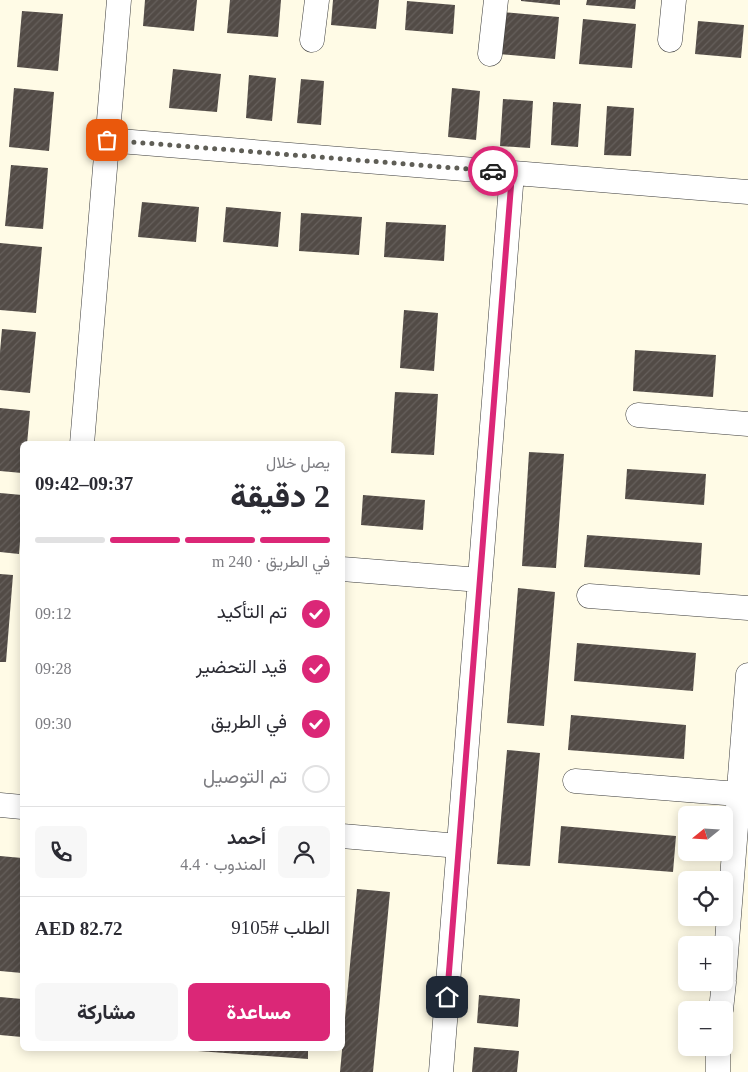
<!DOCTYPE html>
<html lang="ar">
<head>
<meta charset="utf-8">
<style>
  body { margin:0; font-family:"Times New Roman",Vazirmatn,serif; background:#f7f7f7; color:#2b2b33; direction:rtl; height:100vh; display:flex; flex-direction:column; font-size:19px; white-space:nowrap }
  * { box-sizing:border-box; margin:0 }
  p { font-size:16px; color:#7c7c81 }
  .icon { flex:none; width:28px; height:28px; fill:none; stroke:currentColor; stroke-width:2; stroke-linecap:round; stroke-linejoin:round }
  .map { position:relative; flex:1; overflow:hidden; direction:ltr }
  .sheet { position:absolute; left:20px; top:441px; width:325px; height:610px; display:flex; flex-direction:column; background:#fff; border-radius:8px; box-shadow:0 2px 12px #0003; direction:rtl }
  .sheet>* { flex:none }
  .needle { width:32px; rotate:252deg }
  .fabs { position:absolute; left:678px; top:806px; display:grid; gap:10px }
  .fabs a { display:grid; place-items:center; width:55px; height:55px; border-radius:8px; background:#fff; box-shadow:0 2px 12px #0003; font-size:25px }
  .pin { position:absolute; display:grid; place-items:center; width:42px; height:42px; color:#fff; margin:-21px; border-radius:10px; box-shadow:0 2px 8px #0006 }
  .courier { position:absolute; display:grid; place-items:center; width:50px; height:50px; margin:-25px; border:4px solid #db2777; border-radius:50%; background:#fff; color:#222; box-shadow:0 1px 6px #0007 }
  .headline em { font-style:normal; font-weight:800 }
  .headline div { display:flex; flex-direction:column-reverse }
  .headline { display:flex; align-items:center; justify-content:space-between; height:85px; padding:0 15px }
  h1 { font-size:32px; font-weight:800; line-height:38px }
  .bar { display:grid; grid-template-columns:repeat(4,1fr); gap:8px 5px; align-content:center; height:60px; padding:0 15px }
  .bar i { height:6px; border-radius:4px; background:#e1e1e2 }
  .bar .on { background:#db2777 }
  .bar p { grid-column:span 4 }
  .line { display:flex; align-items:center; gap:12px; padding:0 15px; border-top:1px solid #e1e1e2 }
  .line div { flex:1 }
  .round { display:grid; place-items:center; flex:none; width:52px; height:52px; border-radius:8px; background:#f7f7f7 }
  ol { padding:0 15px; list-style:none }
  li { display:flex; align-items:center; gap:15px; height:55px }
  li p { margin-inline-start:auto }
  li .icon { padding:5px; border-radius:50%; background:#db2777; color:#fff; stroke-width:4 }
  li:last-child { color:#7c7c81 }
  li i { width:28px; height:28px; border:2px solid #e1e1e2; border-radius:50% }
  .primary-button { display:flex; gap:10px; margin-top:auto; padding:10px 15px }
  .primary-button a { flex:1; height:58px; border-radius:8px; background:#db2777; color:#fff; font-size:20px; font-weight:800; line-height:58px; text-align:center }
  .primary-button a+a { background:#f7f7f7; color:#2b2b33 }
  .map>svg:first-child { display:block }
  .building { fill:url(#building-hatch) }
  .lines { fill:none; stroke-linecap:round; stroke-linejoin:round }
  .street-casing { stroke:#3c3c3c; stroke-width:25 }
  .street { stroke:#fff; stroke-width:24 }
  .done { stroke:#5f5e56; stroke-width:5; stroke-dasharray:0 9 }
  .route { stroke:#db2777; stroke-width:6 }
</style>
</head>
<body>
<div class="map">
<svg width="748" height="1072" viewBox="0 0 748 1072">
  <defs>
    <pattern id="building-hatch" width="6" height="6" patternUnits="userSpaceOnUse" patternTransform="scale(1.25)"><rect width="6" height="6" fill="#524b46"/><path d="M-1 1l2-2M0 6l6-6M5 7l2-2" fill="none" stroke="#66605c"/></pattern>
  </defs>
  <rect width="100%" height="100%" fill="#fffbe6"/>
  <path class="building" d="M145,0h52l-3,31 -51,-5z
    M230,0h51l-3,37 -51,-4z
    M333,0h46l-3,29 -45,-4z
    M521,0h39v5l-39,-4z
    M587,0h49l-1,9 -49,-4z
    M407,1l48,4 -2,29 -48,-4z
    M22,11l41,3 -5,57 -41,-4z
    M502,12l57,5 -4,42 -56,-5z
    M583,19l53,5 -4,44 -53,-4z
    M698,21l46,4 -3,33 -46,-4z
    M173,69l48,5 -4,38 -48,-4z
    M249,75l27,3 -4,43 -26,-3z
    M301,79l23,2 -3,44 -24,-2z
    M14,88l40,4 -5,59 -40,-4z
    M452,88l28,3 -4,49 -28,-3z
    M503,99l30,2 -3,47 -30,-2z
    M553,102l28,2 -3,43 -27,-2z
    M607,106l27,2 -3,48 -27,-1z
    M11,165l37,3 -5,61 -38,-3z
    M142,202l57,5 -3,35 -58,-5z
    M226,207l55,5 -3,35 -55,-5z
    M301,213l61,4 -3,38 -60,-4z
    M386,222l60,3 -2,36 -60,-4z
    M0,243l42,4 -6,66 -36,-3z
    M404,310l34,3 -4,58 -34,-3z
    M2,329l34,3 -6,61 -30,-3v-38z
    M635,350l81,5 -3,42 -80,-6z
    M395,392l43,2 -4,61 -43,-2z
    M0,408l30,3 -3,33h-5v29l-22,-2z
    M529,452l35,2 -8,114 -34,-2z
    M627,469l79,5 -2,31 -79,-6z
    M0,493l22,2v22l-3,37 -19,-2z
    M363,495l62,5 -2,30 -62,-5z
    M587,535l115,8 -2,32 -116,-8z
    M0,574l13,1 -7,87h-6z
    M518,588l37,4 -11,134 -37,-3z
    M577,643l119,10 -3,38 -119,-10z
    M571,715l115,10 -2,34 -116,-9z
    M507,750l33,3 -10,113 -33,-2z
    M561,826l115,10 -3,36 -115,-9z
    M0,856l22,2v115l-22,-2z
    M357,889l33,3 -17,180h-33z
    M479,995l41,4 -2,28 -41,-4z
    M0,997l22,2v38l-22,-2z
    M474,1047l45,4 -2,21h-45z
    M184,1049h124v10l-124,-9z"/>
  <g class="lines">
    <defs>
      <path id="street" d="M312,40l5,-40
        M670,40l4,-40
        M490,54l6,-54
        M107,140l641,52
        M638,415l110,9
        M82,444l37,-444
        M342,569l138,11
        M589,596l159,12
        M575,781l163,13
        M0,805l22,2
        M342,836l117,10
        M724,979l24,-304
        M721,1010l3,-28
        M441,1072l71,-899
        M718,1072v-24"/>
    </defs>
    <use href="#street" class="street-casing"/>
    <use href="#street" class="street"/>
  </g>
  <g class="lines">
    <path class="done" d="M107,140l386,31"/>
    <path class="route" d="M447,997l65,-824 -19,-2"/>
  </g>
</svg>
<div class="fabs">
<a><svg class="needle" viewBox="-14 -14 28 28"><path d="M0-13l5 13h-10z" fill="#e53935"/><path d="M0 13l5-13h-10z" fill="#7c7c81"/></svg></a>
<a><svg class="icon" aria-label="locate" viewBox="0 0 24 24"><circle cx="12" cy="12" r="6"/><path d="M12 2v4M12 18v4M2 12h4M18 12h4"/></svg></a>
<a>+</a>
<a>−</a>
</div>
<div class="pin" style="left:107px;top:140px;background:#ea580c"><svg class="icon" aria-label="bag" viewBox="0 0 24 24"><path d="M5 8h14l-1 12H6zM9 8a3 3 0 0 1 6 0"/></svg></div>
<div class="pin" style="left:447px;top:997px;background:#1f2937"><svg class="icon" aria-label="home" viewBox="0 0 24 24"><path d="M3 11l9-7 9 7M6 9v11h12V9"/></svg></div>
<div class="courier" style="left:493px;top:171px"><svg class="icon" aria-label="car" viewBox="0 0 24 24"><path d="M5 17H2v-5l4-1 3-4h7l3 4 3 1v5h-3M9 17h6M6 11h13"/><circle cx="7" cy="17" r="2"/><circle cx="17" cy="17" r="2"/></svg></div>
<section class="sheet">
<div class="headline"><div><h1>2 دقيقة</h1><p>يصل خلال</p></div><em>09:37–09:42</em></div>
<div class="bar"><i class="on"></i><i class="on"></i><i class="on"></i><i></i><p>في الطريق · 240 m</p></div>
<ol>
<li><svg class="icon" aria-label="check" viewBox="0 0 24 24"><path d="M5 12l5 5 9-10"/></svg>تم التأكيد<p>09:12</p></li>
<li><svg class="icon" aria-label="check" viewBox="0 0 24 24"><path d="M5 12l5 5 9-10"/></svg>قيد التحضير<p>09:28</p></li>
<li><svg class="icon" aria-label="check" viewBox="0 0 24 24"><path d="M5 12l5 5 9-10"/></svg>في الطريق<p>09:30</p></li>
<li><i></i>تم التوصيل</li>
</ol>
<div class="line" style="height:90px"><a class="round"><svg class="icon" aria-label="person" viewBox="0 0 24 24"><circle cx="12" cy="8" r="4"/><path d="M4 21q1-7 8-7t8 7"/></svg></a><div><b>أحمد</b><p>المندوب · 4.4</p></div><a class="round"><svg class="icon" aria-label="phone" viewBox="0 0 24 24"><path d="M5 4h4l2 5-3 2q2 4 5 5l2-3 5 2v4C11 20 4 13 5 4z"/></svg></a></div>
<div class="line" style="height:65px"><div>الطلب #9105</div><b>AED 82.72</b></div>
<div class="primary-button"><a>مساعدة</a><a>مشاركة</a></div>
</section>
</div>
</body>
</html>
